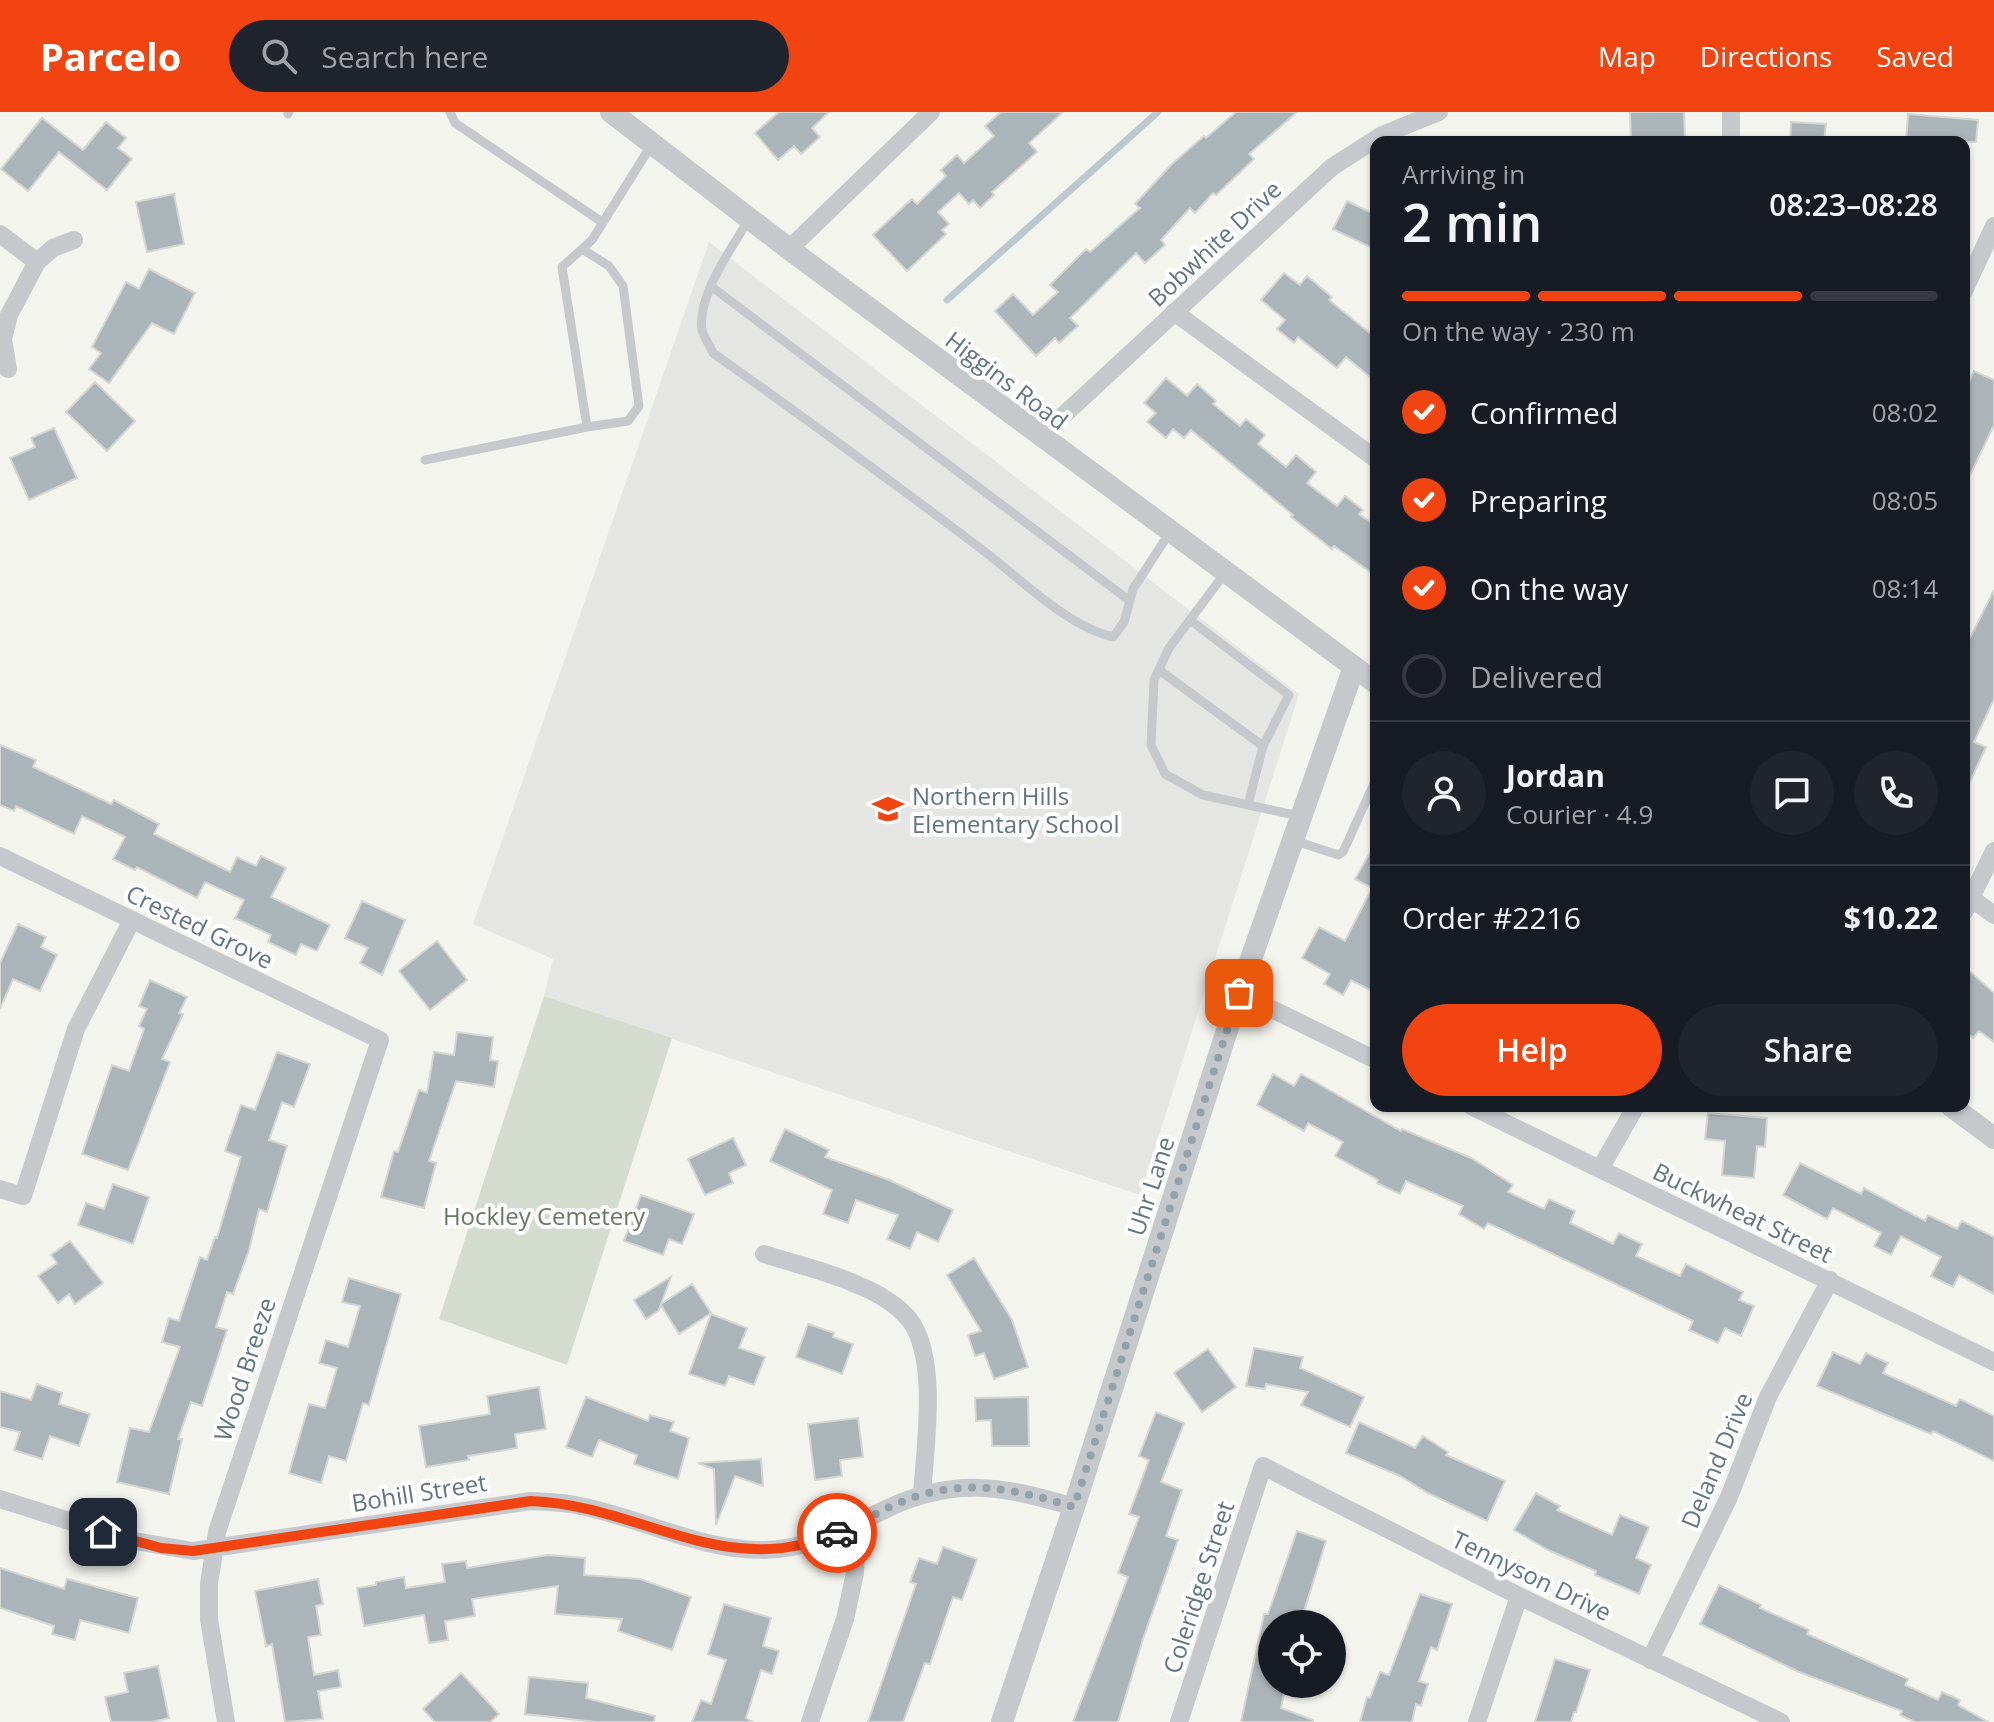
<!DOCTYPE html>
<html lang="en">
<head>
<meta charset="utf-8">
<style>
  body { margin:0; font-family:"Open Sans",sans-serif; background:#20242c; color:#f1f3f6; height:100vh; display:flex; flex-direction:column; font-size:30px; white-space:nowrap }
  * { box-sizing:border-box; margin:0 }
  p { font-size:26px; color:#9ea1a6 }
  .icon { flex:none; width:44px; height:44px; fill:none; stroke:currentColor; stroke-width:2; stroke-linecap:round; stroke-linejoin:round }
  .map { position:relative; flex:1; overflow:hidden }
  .details { position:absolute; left:1370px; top:24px; width:600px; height:976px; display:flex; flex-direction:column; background:#171b24; border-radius:16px; box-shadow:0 2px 6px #0004 }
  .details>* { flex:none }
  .buttons { position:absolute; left:1258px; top:1498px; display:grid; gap:16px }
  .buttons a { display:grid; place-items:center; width:88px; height:88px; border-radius:50%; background:#171b24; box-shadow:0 2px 6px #0004; font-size:40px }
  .pin { position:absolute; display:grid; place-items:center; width:68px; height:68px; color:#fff; margin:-34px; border-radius:16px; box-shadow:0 4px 12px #0006 }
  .courier { position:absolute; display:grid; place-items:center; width:80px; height:80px; margin:-40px; border:6px solid #f24411; border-radius:50%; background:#fff; color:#222; box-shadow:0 2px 10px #0007 }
  .overview em { font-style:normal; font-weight:600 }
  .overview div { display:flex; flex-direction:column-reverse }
  .overview { display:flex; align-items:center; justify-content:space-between; height:136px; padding:0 32px }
  h1 { font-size:52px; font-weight:600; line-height:60px }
  .bar { display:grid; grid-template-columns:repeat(4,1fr); gap:12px 8px; align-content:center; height:96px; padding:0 32px }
  .bar i { height:10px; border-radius:6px; background:#363941 }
  .bar .selected { background:#f24411 }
  .bar p { grid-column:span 4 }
  .line { display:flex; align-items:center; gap:20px; padding:0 32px; border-top:2px solid #363941 }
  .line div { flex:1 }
  .round { display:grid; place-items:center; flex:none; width:84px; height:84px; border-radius:42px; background:#20242c }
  ol { padding:0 32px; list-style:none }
  li { display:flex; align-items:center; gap:24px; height:88px }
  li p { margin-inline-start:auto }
  li .icon { padding:8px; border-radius:50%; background:#f24411; color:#fff; stroke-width:4 }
  li:last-child { color:#9ea1a6 }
  li i { width:44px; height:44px; border:4px solid #363941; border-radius:50% }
  .button { display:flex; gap:16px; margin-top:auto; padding:16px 32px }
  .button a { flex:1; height:92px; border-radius:48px; background:#f24411; color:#fff; font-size:32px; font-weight:600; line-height:92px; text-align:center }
  .button a+a { background:#20242c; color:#f1f3f6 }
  header { display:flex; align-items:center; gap:48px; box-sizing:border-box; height:112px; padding:0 40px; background:#f24411; color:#fff }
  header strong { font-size:38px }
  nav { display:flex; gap:44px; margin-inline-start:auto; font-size:28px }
  .search { width:560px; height:72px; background:#20242c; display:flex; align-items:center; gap:20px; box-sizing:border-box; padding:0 28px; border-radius:44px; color:#9ea1a6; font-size:30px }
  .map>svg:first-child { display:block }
  .built { fill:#e5e6e3 }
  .green { fill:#d4dcd0 }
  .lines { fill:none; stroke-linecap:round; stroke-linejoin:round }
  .stream { stroke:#bcc8cd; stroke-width:7 }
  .building { fill:#abb4b8; stroke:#d5d5d2; stroke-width:2 }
  .service { stroke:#c6c9cc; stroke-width:9 }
  .minor { stroke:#c6c9cc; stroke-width:18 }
  .tertiary { stroke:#c6c9cc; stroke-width:22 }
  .done { stroke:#94a1a9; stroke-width:8; stroke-dasharray:0 14.4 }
  .route { stroke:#f24411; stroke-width:10 }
  .labels { text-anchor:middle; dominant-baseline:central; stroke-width:8; stroke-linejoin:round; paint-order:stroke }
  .street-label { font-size:24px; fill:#607483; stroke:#fff }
  .poi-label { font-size:24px; fill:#607483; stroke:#fff; text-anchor:start }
  .park-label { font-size:24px; fill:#657a60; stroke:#fff }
</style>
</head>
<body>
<header>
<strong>Parcelo</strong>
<div class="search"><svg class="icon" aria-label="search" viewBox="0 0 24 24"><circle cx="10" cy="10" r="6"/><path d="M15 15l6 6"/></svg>Search here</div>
<nav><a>Map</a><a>Directions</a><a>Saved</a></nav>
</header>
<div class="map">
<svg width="1994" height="1610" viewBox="0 0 1994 1610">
  <rect width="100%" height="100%" fill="#f4f4ef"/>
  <path class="built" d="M709,130l590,452 -159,501 -596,-199 9,-37 -80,-35z"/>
  <path class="green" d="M544,884l128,42 -105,327 -128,-46z"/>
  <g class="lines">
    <path class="stream" d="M947,188l211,-188"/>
  </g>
  <path class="building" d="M779,0h50l-17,16 8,9 -19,17 -7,-8 -16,14 -23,-27z
    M1001,0h62l-34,31 8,9 -45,40 2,3 -14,13 -7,-8 -4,4 -10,-11 -21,19 11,12 -7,6 4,4 -39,37 -34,-36 39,-36 5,5 29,-28 -5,-6 16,-15 7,8 30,-27 -9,-10z
    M1236,0h61l-48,42 5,5 -38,36 -3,-2 -18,20 -5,-5 -29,32 4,5 -20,18 -9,-10 -66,65 8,8 -19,17 -4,-5 -19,18 -41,-45 18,-17 20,21 25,-23 -8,-7 36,-36 4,3 50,-44 -5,-4 37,-40 32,-28 2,2z
    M1630,0h54l1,27 -54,2z
    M1908,2l70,6 -2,22h-70z
    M42,6l41,32 23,-28 20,16 -8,10 14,11 -25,31 -48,-38 -31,39 -27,-22z
    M1791,10l35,2 -2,18h-34z
    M174,82l10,50 -37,8 -11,-50z
    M1347,89l29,14v35l-43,-21z
    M149,157l46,24 -21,41 -22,-11 -43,60 -20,-14 12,-16 -9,-6 34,-65 13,7z
    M1284,161l16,12 7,-9 25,21 -3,3 47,38v44l-30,-25 -9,11 -39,-31 -4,6 -17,-14 8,-9 -24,-20z
    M1974,259l20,9v45l-30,63v-95z
    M1166,266l21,18 10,-12 19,17 -3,3 27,22 6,-7 19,16 -7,9 28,23 10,-12 20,17 -9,11 30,23 8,-10 18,14 -4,4 17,12v50l-42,-30 -2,3 -41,-32 2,-2 -102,-85 -7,8 -11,-9 -7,9 -19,-16 9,-9 -12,-10z
    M95,270l40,39 -28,30 -41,-39z
    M54,316l23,50 -48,22 -19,-42 25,-11 -4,-9z
    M1994,478v109l-20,43 12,5 -22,48v-145z
    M0,633l36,15 -3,7 78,37 3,-4 45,24 -5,10 76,38 7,-15 19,9 5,-10 25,12 -15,29 59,28 -13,26 -16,-7 -5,11 -28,-13 3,-7 -36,-17 9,-18 -39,-18 -8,16 -60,-31 -2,3 -22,-11 12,-22 -43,-21 -8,18 -58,-28 -2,5 -14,-6z
    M1376,730v151l-25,-13 -8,15 -19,-11 6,-10 -28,-16 17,-31 26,14 27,-53 -17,-9z
    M362,789l43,19 -23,55 -22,-12 8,-15 -23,-10z
    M18,812l28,13 -5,10 16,8 -17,36 -27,-12 -13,30v-46z
    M437,829l30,39 -37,30 -31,-39z
    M1964,854l30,27v49l-15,-11 -6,7 -9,-8z
    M150,868l37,17 -8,16 4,1 -21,45 8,3 -42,108 -46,-16 30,-89 17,6 15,-42 -5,-3 8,-17 -8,-3z
    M457,920l36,5 -3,23 8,1 -4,26 -38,-6 -27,80 7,2 -12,45 -43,-11 13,-46 4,1 21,-62 8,3 7,-41 20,3z
    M277,940l33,12 -16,43 -12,-5 -13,38 18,6 -20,66 -8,-3 -10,41 -16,44 -6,-2 -11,35 11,3 -25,76 -11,-4 -13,37h4l-13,55 -52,-12 13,-54 19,4 31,-85 -18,-5 7,-24 10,3 21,-64 7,3 8,-23 2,1 24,-81 -16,-6 16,-46 14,5z
    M1273,962l21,12 7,-12 100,57 1,-2 69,29 42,27 -5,7 36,17 5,-10 26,12 -5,12 43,21 6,-11 23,11 -6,12 44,20 6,-12 57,28 -4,8 15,6 -13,30 -16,-8 -7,15 -29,-13 4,-9 -205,-98 -4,6 -25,-15 4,-8 -57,-25 -6,13 -23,-11 1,-3 -43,-24 8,-14 -35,-19 -4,8 -47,-26z
    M1708,1001l59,5 -2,29 -8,-1 -3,32 -32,-3 3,-34 -20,-2z
    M785,1017l44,21 -4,7 64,23 64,30 -15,32 -21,-10 -7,17 -23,-10 11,-24 -42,-15 -8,23 -25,-9 9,-24 -62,-29z
    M733,1026l13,27 -17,8 4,10 -28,12 -17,-36z
    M1800,1051l61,31 3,-6 61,33 3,-6 29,14 5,-8 32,16v57l-35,-19 -6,12 -22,-11 10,-19 -40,-21 -10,19 -17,-9 7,-13 -48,-25 -6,11 -44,-24z
    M113,1072l36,13 -16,47 -55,-19 8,-22 18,6z
    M641,1083l53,19 -12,30 -13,-5 -6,16 -39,-14z
    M70,1129l33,42 -28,21 -6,-10 -11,9 -20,-27 19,-13 -6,-8z
    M974,1146l38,62 16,47 -34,12 -10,-26 -9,3 -7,-21 13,-4 -34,-56z
    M671,1165l-10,27 31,-20 19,29 -32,21 -18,-29 -3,6 -12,8 -12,-19z
    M349,1166l52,16 -32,111 -6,-2 -17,58 -17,-5 -8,27 -32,-10 20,-69 16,4 12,-40 -18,-5 7,-23 22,7 12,-41 -18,-4z
    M711,1202l36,14 -8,20 26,9 -11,28 -25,-9 -4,10 -36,-12z
    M808,1212l26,9 -1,4 20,7 -11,30 -46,-17z
    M1254,1236l49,9 -3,11 64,29 -14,30 -49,-22 7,-13 -42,-8 -1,5 -19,-3z
    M1208,1237l28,38 -34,25 -28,-39z
    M1833,1240l27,12 6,-11 22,10 -5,10 73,33 4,-7 34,17v45l-61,-30 -2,3 -114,-48z
    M37,1272l25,9 -3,11 31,10 -11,32 -29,-10 -8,23 -28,-9 6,-18 -20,-5v-36l31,9z
    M539,1275l7,42 -31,5 2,14 -49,8 1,4 -43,7 -7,-41 71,-12 -3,-18z
    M586,1285l62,24 2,-6 24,7 -4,9 19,7 -11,41 -44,-15 3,-9 -38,-15 -7,17 -26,-10z
    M1028,1285l1,49h-37l-1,-26 -15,1 -1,-23z
    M1156,1300l28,11 -23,59 21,8 -16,46 12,4 -35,99 -25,83h-45l55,-145 -10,-4 21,-56 -10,-3 20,-54 -10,-4z
    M858,1306l5,39 -23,3 2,16 -27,4 -7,-56z
    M1359,1310l56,26 8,-12 25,16 -2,3 59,26 -18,40 -59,-28 -28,-17 -54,-23z
    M761,1347l2,27 -28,-10 -19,49 -2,-56 -16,-6z
    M1536,1381l24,13 -3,4 55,25 8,-20 29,12 -13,31 15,7 -12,29 -44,-19 1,-4 -48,-21 -34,-20z
    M1297,1419l29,10 -26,83h-28v60h14l-5,24 32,12v2h-72l23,-108h4z
    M943,1435l34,12 -15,41 -9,-3 -23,67 -5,-1 -22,59h-35l48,-138 -6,-2 9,-24 18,6z
    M548,1443l37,3 -1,17 56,4 51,18 -19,53 -54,-19 4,-12 -67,-5 3,-28 -86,13 3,17 -30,5 3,19 -19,3 -5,-28 -60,11 -7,-38 19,-3v-3l28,-5 2,11 39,-6 -3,-18 24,-3 1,7z
    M0,1456l64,21 3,-10 71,19 -9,35 -49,-13 -5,20 -23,-6 2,-8 -54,-18z
    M318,1467l5,25 -7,2 5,29 -13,2 6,38 24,-5 3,17 -23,4 5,28 -38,3 -13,-78 -6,2 -11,-55z
    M1719,1473l42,20 -1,3 49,22 -2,4 101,45 -3,6 33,15 4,-8 18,8 -2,5 30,17h-73l-15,-7 2,-4 -103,-39 -99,-48z
    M1420,1482l32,10 -15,46 -6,-3 -12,34 9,3 -7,22 -5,-2 -4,18h-52l7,-25 3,1 10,-26 9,3z
    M724,1492l47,14 -8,28 16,5 -7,23 -11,-4 -15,48 7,4h-61l9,-22 10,4 15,-44 -18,-6z
    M1555,1547l35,11 -14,42h-2l-3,10h-36z
    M158,1554l11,52 -17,4h-41l-6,-25 23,-5 -4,-19z
    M461,1561l38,41 -9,8h-55l-12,-13z
    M529,1565l59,6 -2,15 69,18 -1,6h-58l-71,-8z"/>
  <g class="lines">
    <path class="service" d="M450,0l5,11 147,99
      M288,2l1,-2
      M749,107c-17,29 -52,76 -47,111 2,7 8,16 11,23 89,63 177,127 263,192 40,29 89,81 137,92l11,-15 9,-33 37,-57
      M582,137l27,17 14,20 16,120 -11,15 -41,6
      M712,175l418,314
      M425,348l162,-33 -25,-160 30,-27 60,-96
      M1225,461l-56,75 -15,32 -3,65 14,29 38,21 96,21
      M1159,558l104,76 26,-51 -99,-75
      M1248,693l15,-59
      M1293,728l45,15 5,-3 33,-73"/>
    <path class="minor" d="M1731,30v-30
      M0,122l37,28
      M789,137l142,-137
      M1964,179l30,-65
      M1174,200l202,147
      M8,257l-5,-30 6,-24 28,-53 16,-14 21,-8
      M1040,325l292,-270 50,-32 57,-23
      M0,744l380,184 -163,492 -8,52v35l17,103
      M1964,781l30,22
      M1964,800l30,-61
      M1239,881l137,67
      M1471,994l523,256
      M1600,1057l36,-63
      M0,1077l23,7 53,-167 56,-109
      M764,1142c30,10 64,17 94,31 17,7 38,19 51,34 30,38 16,129 13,176
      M0,1387l129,41 64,11 338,-50c16,1 33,1 49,5 62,12 118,44 184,44 44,0 82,-22 120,-40 70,-34 120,-24 190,-3
      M1650,1548l79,-163 39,-100 62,-117
      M810,1610l35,-103 10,-46 2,-49
      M1179,1610l84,-256 256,130 262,126
      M1477,1610l42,-126"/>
    <path class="tertiary" d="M611,0l178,137 587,434
      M1951,994l43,32
      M1002,1610l72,-215 165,-514 115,-326"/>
  </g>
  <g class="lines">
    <path class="done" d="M837,1421c23,-10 44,-23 67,-32 60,-24 111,-12 170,6l165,-514"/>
    <path class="route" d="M103,1420l58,16 32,3 338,-50c109,4 195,81 306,32"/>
  </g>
  <defs>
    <symbol id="school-bare" viewBox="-9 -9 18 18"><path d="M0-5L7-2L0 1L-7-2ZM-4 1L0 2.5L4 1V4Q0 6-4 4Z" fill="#f24411" stroke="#fff" stroke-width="2.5" paint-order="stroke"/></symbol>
  </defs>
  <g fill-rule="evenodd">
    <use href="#school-bare" x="866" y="675" width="44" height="44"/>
  </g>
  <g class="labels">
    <g class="street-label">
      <text transform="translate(1214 131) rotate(-43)">Bobwhite Drive</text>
      <text transform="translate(1007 268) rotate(37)">Higgins Road</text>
      <text transform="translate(200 814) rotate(26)">Crested Grove</text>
      <text transform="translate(1150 1074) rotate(-72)">Uhr Lane</text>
      <text transform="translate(1743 1100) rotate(26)">Buckwheat Street</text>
      <text transform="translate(244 1257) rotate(-72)">Wood Breeze</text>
      <text transform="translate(1716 1348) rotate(-67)">Deland Drive</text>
      <text transform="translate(419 1380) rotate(-9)">Bohill Street</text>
      <text transform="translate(1532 1463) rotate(26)">Tennyson Drive</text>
      <text transform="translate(1198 1475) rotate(-72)">Coleridge Street</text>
    </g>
    <g class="poi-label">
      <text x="912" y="683">Northern Hills<tspan x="912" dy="28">Elementary School</tspan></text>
    </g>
    <g class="park-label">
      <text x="544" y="1103">Hockley Cemetery</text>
    </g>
  </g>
</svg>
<div class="buttons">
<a><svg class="icon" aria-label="locate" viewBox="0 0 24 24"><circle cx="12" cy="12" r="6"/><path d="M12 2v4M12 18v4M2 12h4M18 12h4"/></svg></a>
</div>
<div class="pin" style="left:1239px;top:881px;background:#ea580c"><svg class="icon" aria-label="bag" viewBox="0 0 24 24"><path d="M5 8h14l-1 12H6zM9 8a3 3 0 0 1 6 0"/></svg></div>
<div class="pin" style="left:103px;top:1420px;background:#1f2937"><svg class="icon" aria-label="home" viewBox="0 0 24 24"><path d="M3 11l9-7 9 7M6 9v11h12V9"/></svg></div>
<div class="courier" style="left:837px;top:1421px"><svg class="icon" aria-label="car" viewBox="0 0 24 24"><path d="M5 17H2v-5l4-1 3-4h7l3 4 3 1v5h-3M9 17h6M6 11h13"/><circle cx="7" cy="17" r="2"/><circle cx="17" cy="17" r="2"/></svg></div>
<section class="details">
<div class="overview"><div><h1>2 min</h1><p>Arriving in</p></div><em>08:23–08:28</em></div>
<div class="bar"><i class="selected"></i><i class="selected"></i><i class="selected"></i><i></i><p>On the way · 230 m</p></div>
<ol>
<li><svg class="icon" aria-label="check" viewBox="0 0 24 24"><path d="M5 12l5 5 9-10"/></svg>Confirmed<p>08:02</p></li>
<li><svg class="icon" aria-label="check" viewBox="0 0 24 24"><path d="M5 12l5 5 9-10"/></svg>Preparing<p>08:05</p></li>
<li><svg class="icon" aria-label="check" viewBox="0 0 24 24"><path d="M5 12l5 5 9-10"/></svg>On the way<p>08:14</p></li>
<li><i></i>Delivered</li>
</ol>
<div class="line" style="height:144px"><a class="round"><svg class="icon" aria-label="person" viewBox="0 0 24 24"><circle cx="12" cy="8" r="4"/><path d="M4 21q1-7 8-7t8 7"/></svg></a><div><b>Jordan</b><p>Courier · 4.9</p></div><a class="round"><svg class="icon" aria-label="chat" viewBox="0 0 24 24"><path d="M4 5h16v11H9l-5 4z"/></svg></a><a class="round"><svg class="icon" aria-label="phone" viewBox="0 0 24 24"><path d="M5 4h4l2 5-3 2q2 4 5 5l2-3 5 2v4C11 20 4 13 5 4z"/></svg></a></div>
<div class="line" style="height:104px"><div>Order #2216</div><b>$10.22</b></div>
<div class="button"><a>Help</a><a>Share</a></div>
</section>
</div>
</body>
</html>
